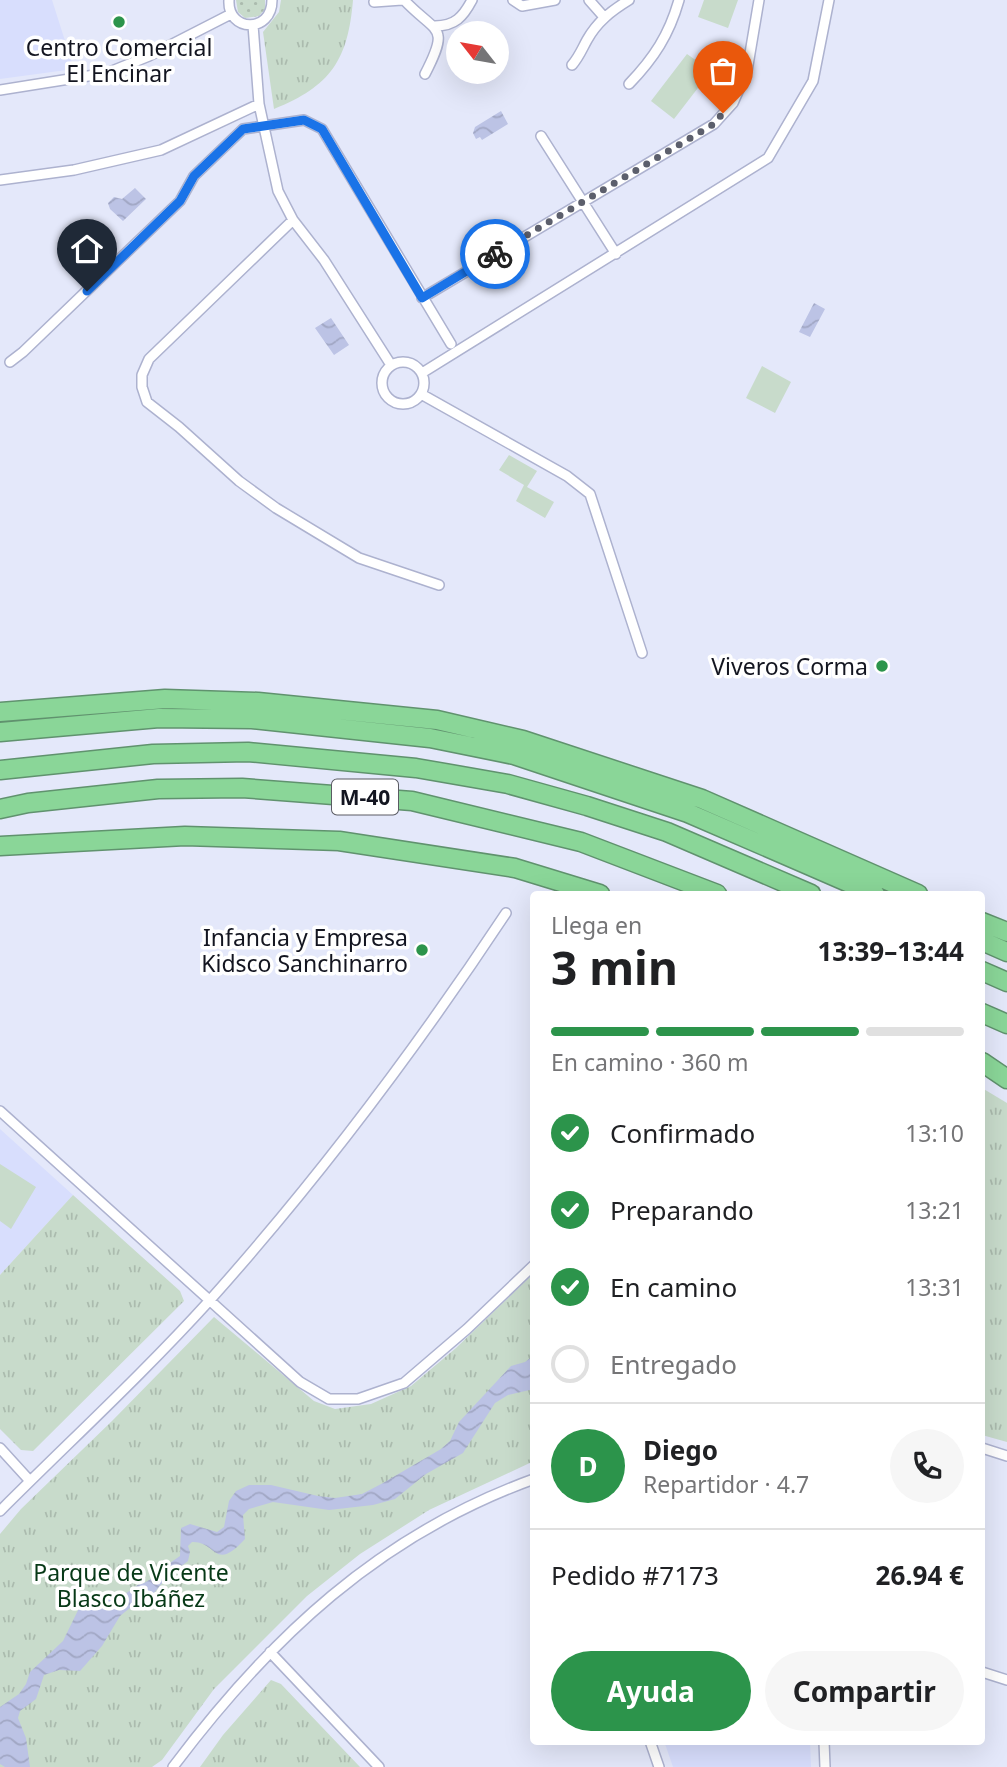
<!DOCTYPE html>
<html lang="es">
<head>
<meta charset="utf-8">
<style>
  body { margin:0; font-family:"Noto Sans",sans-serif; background:#f6f6f6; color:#202124; height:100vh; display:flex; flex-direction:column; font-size:26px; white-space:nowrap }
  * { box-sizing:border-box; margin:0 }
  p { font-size:23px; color:#757577 }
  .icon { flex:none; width:38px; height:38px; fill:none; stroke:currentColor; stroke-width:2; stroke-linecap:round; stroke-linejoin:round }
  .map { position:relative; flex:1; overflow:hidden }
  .sheet { position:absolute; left:530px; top:891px; width:455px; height:854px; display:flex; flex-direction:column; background:#fff; border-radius:7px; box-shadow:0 7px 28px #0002 }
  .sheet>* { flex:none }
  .needle { width:46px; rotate:301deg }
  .buttons { position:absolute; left:446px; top:21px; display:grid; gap:14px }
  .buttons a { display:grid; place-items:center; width:63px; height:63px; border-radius:50%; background:#fff; box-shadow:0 7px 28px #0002; font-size:35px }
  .pin { position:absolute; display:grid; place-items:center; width:60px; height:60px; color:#fff; margin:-72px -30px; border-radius:50% 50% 50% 0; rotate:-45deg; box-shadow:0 0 7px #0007 }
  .pin .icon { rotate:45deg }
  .courier { position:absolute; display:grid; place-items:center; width:70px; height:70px; margin:-35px; border:5px solid #1a73e8; border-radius:50%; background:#fff; color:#222; box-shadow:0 2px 9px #0007 }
  .headline em { font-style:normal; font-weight:700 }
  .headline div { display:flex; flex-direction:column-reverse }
  .headline { display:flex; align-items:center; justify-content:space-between; height:119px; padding:0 21px }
  h1 { font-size:46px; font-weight:700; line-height:52px }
  .bar { display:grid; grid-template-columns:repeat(4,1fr); gap:10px 7px; align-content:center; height:84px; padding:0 21px }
  .bar i { height:9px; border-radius:5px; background:#e0e0e0 }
  .bar .active { background:#2c944b }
  .bar p { grid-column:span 4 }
  .line { display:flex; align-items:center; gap:18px; padding:0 21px; border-top:2px solid #e0e0e0 }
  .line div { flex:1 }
  .round { display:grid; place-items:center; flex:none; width:74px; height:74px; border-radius:37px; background:#f6f6f6 }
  ol { padding:0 21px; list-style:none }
  li { display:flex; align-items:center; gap:21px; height:77px }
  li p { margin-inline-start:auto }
  li .icon { padding:7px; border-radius:50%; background:#2c944b; color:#fff; stroke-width:4 }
  li:last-child { color:#757577 }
  li i { width:38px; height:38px; border:4px solid #e0e0e0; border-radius:50% }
  .button { display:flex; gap:14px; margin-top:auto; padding:14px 21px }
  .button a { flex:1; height:80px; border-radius:42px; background:#2c944b; color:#fff; font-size:28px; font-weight:700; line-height:80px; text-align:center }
  .button a+a { background:#f6f6f6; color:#202124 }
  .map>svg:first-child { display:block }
  .built { fill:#d8defd }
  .grass { fill:url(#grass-tufts) }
  .garden { fill:url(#garden-dots) }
  .pitch { fill:#c8dbcb }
  .water { fill:url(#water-waves) }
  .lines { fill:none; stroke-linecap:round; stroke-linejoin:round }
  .street-casing { stroke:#adb2cf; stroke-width:12 }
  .highway-casing { stroke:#60926e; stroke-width:21 }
  .street { stroke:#fff; stroke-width:9 }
  .highway { stroke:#8ad698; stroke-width:18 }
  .done { stroke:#5c5f6c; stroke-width:7; stroke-dasharray:0 12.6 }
  .route { stroke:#1a73e8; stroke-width:9 }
  .poi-dot { fill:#2c944b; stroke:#fff; stroke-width:2.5 }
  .labels { text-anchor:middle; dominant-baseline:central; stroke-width:7; stroke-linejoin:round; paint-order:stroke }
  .shield { fill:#fff; stroke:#5a5b63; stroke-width:2 }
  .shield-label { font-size:21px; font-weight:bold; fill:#131520 }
  .poi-label { font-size:23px; fill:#131520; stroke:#fff; text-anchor:end }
  .park-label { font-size:23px; fill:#073917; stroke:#fff }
</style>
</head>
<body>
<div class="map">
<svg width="1007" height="1767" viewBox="0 0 1007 1767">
  <defs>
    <pattern id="grass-tufts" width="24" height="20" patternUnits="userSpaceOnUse" patternTransform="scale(1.75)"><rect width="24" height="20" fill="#c8dbcb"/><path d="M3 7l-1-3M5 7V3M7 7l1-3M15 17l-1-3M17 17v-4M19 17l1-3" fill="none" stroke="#abbbae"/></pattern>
    <pattern id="garden-dots" width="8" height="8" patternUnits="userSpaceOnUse" patternTransform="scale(1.75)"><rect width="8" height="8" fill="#c8dbcb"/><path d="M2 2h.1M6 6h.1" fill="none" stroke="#abbbae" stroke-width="1.8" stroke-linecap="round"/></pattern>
    <pattern id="water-waves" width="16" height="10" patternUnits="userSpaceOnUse" patternTransform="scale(1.75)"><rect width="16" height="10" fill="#bcc3e5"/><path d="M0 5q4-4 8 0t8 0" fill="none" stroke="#a1a7c4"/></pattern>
  </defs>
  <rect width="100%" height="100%" fill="#e4e8fa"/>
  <path class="built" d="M0,0h52l22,69 -74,10z
    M0,1129l73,66 -73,80z
    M664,1741h146l1,26h-138z"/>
  <path class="grass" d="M281,0h72c-5,60 -22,86 -79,109l-11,-77 16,-20z
    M982,1088l25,15v339l-25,-7z
    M73,1195l107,96 4,10 -151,150 -12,-1 -21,-21v-154z
    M534,1273v188l-105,49 -69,44 -53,42 -93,93 -52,71 -10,7h-152v-233l21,-25 91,-88 102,-104 100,84 21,8 36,-5 40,-18 45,-38z
    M271,1680l10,4 79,83h-160l23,-32z"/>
  <path class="garden" d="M236,0h29v9l-6,7 -14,2 -7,-6z"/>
  <path class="pitch" d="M704,0h34l-10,28 -30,-11z
    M687,54l24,17 -37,48 -23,-18z
    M762,366l29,16 -16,31 -29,-15z
    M509,455l28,16 -10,16 27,15 -9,16 -29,-17 8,-16 -25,-15z
    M0,1164l36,23 -25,42 -11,-8z"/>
  <path class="water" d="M501,111l7,13 -26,16 -2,-3 -4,2 -3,-6 2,-6z
    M135,188l11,11 -23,22 -13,-12 -2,-6 6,-6 8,2z
    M814,303l11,6 -15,28 -11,-5z
    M331,318l18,27 -15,10 -19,-27z
    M534,1355v34l-26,6 -13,8 -32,50 -37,21 -31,25 -22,6 -44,5 -56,-8 -24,7 -6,6 2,24c-31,34 -28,2 -53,3l-4,4 2,6 -2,9 -21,16 -13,16 -13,6 -21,17 -18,30 -22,25 -21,-1 -15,5 -8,24 -16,12 -2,7 8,20 4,29h-25l-5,-3v-57l19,-13 7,-10 4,-12 33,-31 19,-39 13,-6 11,3 15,-2 18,-13 5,-1 17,-10 6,-8 13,-9 1,-28 9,-4 27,8 7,-5 5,-26 7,-10 13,-6h22l47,11 17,2 27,-4 21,-11 58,-34 9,-8 9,-19 52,-56 14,-4z"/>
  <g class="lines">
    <defs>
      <path id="street" d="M229,0c-2,32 43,34 43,0
        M404,0c32,34 47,24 21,74
        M513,0l9,6 33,-6
        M589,0l15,17
        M374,2l28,-2
        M253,25l6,79 19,87 15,29 31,40 67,105
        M435,26c20,0 28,-9 37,-26
        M572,65c7,-8 10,-16 15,-25 10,-18 24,-29 42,-40
        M629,84c25,-26 40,-49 50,-84
        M0,90l107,-17 42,-17 82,-42
        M541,136l75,118
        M0,180l74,-10 87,-20 98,-46
        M293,220l-144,139 -7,16v12l5,15 32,25 60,54 37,27 83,50 80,27
        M422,298l292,-174 19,-21 14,-32 12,-71
        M382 383a21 21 0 1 1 42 0a21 21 0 1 1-42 0Z
        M10,362l13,-10 157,-151 14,-25 49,-47 61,-9 18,9 129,215
        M422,373l346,-215 45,-77 16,-81
        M421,394l146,82 23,18 52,159
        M0,1111l300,271 29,17h29l46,-16 63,-54 67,-64
        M0,1448l30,33
        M982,1448l25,8
        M0,1511c70,-70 143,-137 210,-211 108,-121 206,-251 296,-387
        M270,1652l109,115
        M982,1672l25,8
        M650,1741l9,26
        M824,1741l1,26
        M173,1767c97,-129 206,-232 361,-288"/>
      <path id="highway" d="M0,712l165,-13 93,3 179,18 86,20 179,59 216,95
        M0,732l159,-14 93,1 178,19 84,17 174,58 187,81
        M0,770l153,-16 95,-2 168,16 92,16 79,22 80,26 144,62
        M0,809l28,-6 130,-14 84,-1 170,13 169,41 136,52
        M0,846l185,-10 154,5 176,27 85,26
        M982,922l25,10
        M982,941l25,11
        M982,971l25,11
        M982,1013l25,11
        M982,1062l25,17"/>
    </defs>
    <use href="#street" class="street-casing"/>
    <use href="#highway" class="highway-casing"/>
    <use href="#street" class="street"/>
    <use href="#highway" class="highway"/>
  </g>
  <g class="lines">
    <path class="done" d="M495,254l219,-130 9,-11"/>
    <path class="route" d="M87,291l93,-90 14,-25 49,-47 61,-9 18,9 100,169 73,-44"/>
  </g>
  <g class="poi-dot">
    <circle cx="119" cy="22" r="7"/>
    <circle cx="882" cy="666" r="7"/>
    <circle cx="422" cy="950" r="7"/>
  </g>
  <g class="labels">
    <rect class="shield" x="332" y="779.5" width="66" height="35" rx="5"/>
    <g class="shield-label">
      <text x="365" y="797">M-40</text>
    </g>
    <g class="poi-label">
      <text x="119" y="47" text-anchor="middle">Centro Comercial<tspan x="119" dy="26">El Encinar</tspan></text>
      <text x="868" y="666">Viveros Corma</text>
      <text x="408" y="937">Infancia y Empresa<tspan x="408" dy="26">Kidsco Sanchinarro</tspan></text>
    </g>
    <g class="park-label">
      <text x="131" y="1572">Parque de Vicente<tspan x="131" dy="26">Blasco Ibáñez</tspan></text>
    </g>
  </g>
</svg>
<div class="buttons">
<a><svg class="needle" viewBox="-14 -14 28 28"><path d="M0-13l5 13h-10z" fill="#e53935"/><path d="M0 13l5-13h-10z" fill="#757577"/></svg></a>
</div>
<div class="pin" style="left:723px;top:113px;background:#ea580c"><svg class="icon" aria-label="bag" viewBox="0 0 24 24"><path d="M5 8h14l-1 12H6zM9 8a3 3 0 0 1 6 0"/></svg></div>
<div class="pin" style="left:87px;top:291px;background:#1f2937"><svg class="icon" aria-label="home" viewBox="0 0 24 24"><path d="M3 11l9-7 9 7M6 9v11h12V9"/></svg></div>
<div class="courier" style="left:495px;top:254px"><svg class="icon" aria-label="bike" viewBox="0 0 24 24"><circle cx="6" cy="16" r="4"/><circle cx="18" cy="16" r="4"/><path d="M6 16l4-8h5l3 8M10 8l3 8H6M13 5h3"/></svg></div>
<section class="sheet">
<div class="headline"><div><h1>3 min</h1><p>Llega en</p></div><em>13:39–13:44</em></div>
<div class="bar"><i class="active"></i><i class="active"></i><i class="active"></i><i></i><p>En camino · 360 m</p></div>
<ol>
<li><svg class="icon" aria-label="check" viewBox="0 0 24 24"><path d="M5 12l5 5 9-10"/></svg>Confirmado<p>13:10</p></li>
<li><svg class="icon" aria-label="check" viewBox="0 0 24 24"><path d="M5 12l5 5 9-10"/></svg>Preparando<p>13:21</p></li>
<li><svg class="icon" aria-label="check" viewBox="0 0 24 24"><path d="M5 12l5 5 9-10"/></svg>En camino<p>13:31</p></li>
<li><i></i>Entregado</li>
</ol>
<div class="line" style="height:126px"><b class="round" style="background:#2c944b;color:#fff">D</b><div><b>Diego</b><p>Repartidor · 4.7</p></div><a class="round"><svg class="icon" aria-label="phone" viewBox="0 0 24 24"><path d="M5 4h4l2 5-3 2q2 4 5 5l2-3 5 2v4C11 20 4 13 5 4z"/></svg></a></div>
<div class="line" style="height:91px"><div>Pedido #7173</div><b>26.94 €</b></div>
<div class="button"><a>Ayuda</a><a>Compartir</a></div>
</section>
</div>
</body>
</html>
